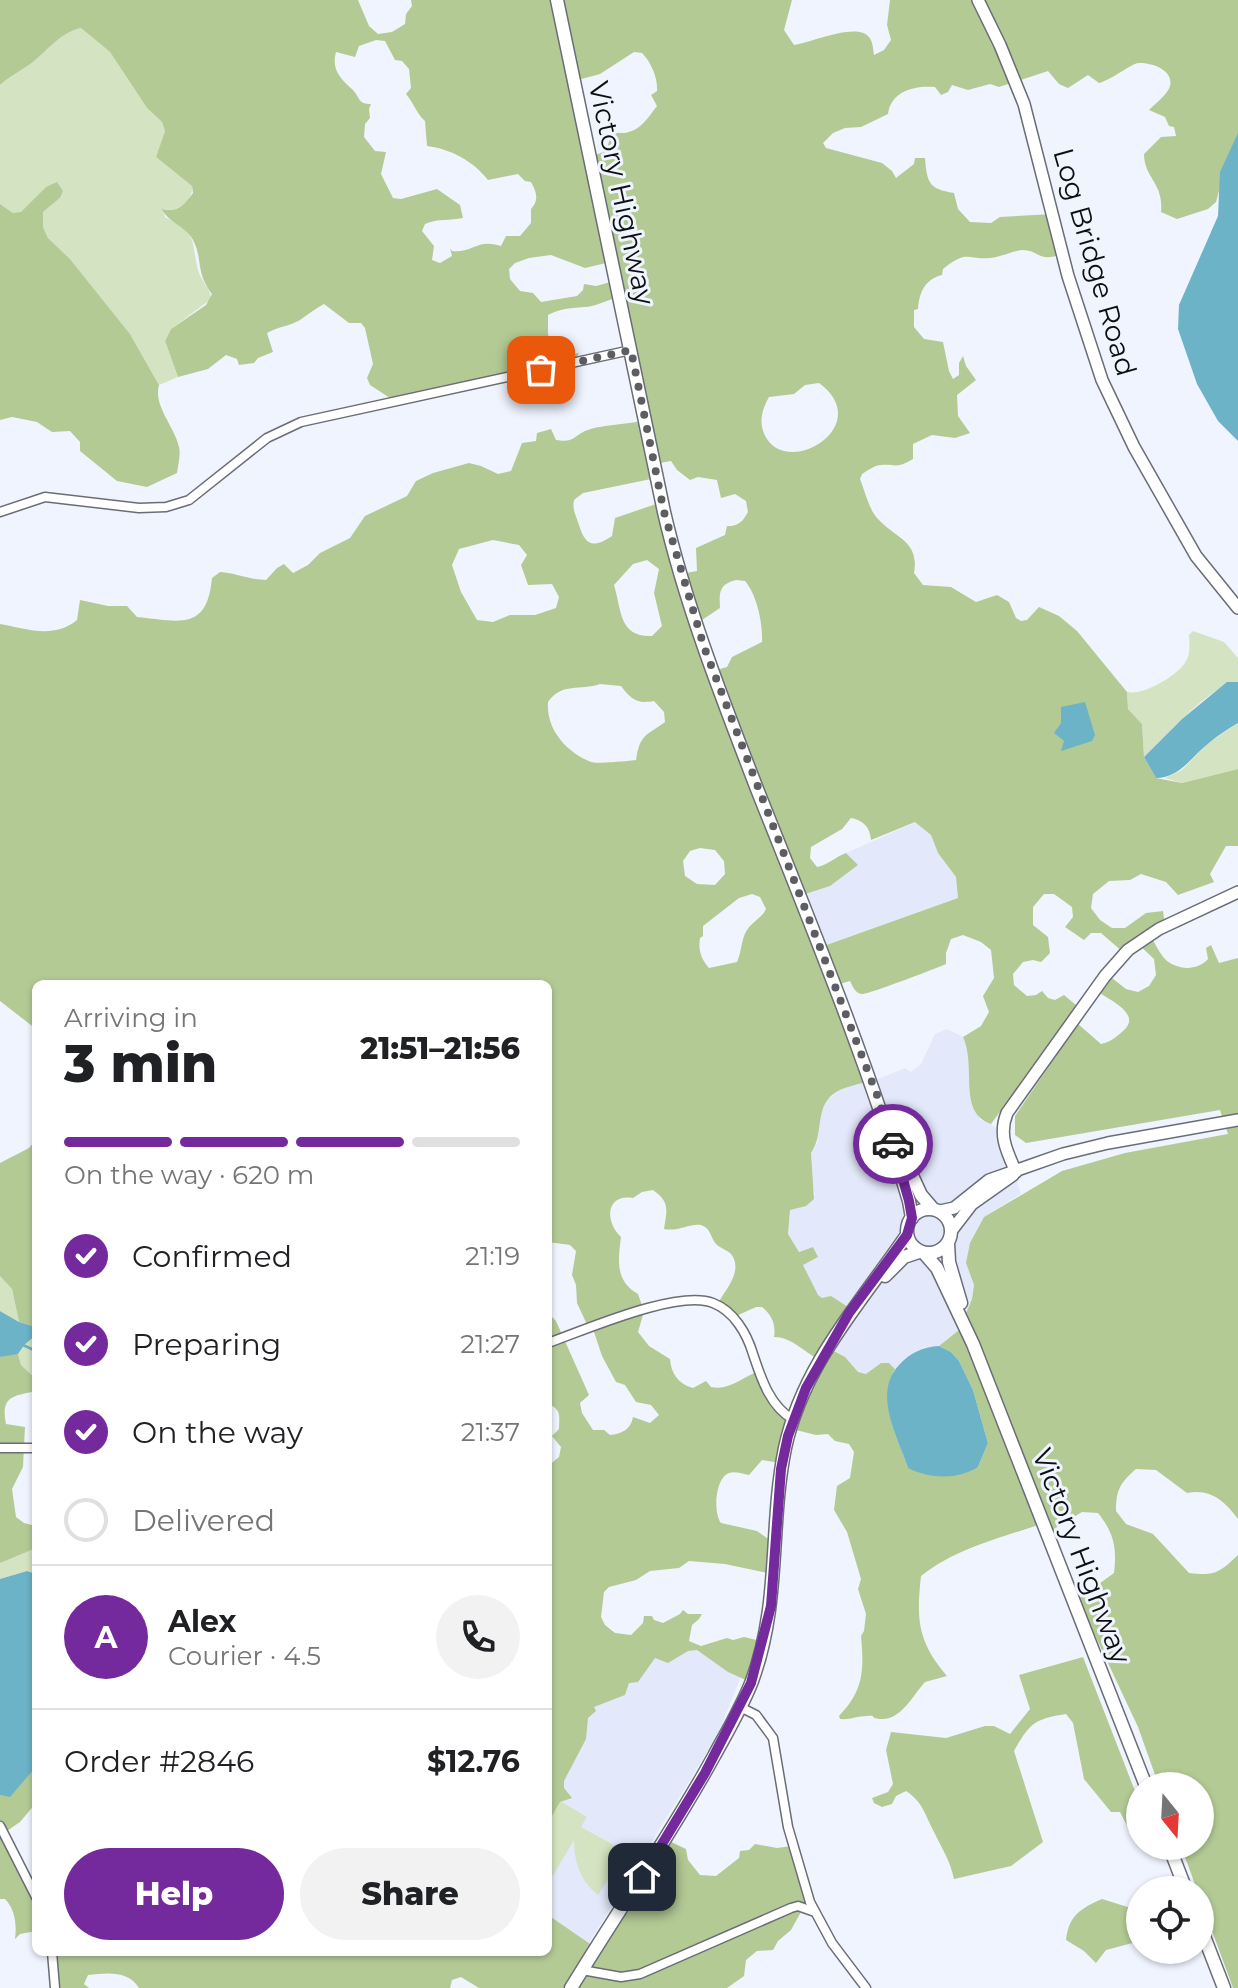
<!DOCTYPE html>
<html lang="en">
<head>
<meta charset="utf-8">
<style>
  body { margin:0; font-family:Montserrat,sans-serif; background:#f2f2f2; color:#202124; height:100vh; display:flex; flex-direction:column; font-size:30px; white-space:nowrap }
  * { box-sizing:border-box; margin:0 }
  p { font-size:26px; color:#757577 }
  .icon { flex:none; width:44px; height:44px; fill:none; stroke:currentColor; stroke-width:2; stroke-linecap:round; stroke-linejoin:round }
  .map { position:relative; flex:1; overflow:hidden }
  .panel { position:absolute; left:32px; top:980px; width:520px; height:976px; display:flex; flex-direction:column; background:#fff; border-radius:12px; box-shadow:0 2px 6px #0004 }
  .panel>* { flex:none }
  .needle { width:52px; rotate:162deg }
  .tools { position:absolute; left:1126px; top:1772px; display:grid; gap:16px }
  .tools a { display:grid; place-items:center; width:88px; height:88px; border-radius:50%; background:#fff; box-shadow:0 2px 6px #0004; font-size:40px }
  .pin { position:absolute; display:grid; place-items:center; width:68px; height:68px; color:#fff; margin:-34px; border-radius:16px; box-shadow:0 4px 12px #0006 }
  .courier { position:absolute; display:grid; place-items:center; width:80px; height:80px; margin:-40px; border:6px solid #742a9d; border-radius:50%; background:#fff; color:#222; box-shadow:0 2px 10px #0007 }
  .overview em { font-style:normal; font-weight:800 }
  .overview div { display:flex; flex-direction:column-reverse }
  .overview { display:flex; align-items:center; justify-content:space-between; height:136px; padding:0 32px }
  h1 { font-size:52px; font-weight:800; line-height:60px }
  .bar { display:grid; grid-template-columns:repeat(4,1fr); gap:12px 8px; align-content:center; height:96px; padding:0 32px }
  .bar i { height:10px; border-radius:6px; background:#e0e0e0 }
  .bar .selected { background:#742a9d }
  .bar p { grid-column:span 4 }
  .line { display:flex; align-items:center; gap:20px; padding:0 32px; border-top:2px solid #e0e0e0 }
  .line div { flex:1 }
  .round { display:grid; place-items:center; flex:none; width:84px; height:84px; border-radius:42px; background:#f2f2f2 }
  ol { padding:0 32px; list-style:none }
  li { display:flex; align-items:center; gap:24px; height:88px }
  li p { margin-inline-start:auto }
  li .icon { padding:8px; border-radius:50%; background:#742a9d; color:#fff; stroke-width:4 }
  li:last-child { color:#757577 }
  li i { width:44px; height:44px; border:4px solid #e0e0e0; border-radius:50% }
  .primary-button { display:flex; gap:16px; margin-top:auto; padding:16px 32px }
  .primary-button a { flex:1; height:92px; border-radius:48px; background:#742a9d; color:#fff; font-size:32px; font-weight:800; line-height:92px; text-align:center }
  .primary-button a+a { background:#f2f2f2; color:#202124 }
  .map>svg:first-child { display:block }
  .built { fill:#e3e9fa }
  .green { fill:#d4e3c1 }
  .forest { fill:#b3ca95; fill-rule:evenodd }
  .water { fill:#6cb3c7 }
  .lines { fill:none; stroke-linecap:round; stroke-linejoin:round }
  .stream { stroke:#6cb3c7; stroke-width:3 }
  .street-casing { stroke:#6a6d76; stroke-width:11 }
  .secondary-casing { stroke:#6a6d76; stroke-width:14 }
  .primary-casing { stroke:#6a6d76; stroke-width:15 }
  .street { stroke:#fff; stroke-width:8 }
  .secondary { stroke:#fff; stroke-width:11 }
  .primary { stroke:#fff; stroke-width:12 }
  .done { stroke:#5c5e64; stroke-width:8; stroke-dasharray:0 14.4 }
  .route { stroke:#742a9d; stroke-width:10 }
  .labels { text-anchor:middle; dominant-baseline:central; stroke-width:6; stroke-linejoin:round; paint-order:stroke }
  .street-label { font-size:28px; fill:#0d0e11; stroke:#f0f4fe }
</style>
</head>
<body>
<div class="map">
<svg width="1238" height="1988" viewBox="0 0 1238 1988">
  <rect width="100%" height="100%" fill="#f0f4fe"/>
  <path class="built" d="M916,822l15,13 7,18 18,24 2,21 -141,50 -19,-52 32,-10 27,-21 -11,-12z
    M947,1029l16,8 6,15 11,68 11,4 12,11 18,59 -37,23 -18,46 8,22 -2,14 -13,31 -20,16 -16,2 -18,10 -10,11 -6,-6h-7l-16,11 -9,-2 -31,-25 -4,-49 -4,-2 -15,-31 10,-18 -15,5 -10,-18 2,-25 16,-3 9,-11 -3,-12 -1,-30 6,-9 2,-26 8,-18 13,-10 29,-10 2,2 34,-14 6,4 10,-8 14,-30z
    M679,1643l67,21 -29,72 -134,217 -35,-23v-160l33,-87z"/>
  <path class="green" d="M81,28l29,24 37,56 15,14 3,9 -9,26 36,29c1,15 -14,27 -29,23l2,8c34,19 25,20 33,53 3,11 13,19 13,29l-40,30 -6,12 13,36 -19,8 -29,-51 -60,-75 -22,-21 -5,-11v-15l17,-14 3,-7 -17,-4 -25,26h-8l-13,-9v-119c10,-9 22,-15 33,-23 16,-13 27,-29 48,-34z
    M1193,631l31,11 14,16v24c-27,2 -73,55 -94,75l-2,-33 -14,-15 -1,-17c16,4 52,-17 59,-31 5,-8 3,-17 3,-26z
    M1238,723v46l-56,14 -17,-5 17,-8 26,-27z
    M0,1276l12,13 7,33 -19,-11z
    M36,1335v44l-15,-14 -3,-11 5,-9z
    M34,1547l2,1v26l-9,-3 -27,8v-16z
    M560,1801l27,16 -6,10 40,22 1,9 -24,37c-18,-14 -24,-34 -24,-55l-26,44v-61z"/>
  <path class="forest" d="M0,0h358l11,26 9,8 14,-2 13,-8 1,-10 6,-8 -1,-6h381l-8,30 10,15c19,-3 63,-23 75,-8 4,5 4,12 5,18l10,-5 7,-10 -4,-15 3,-25h348v148l-13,21 -9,33 -8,7 -31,10 -16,-7c3,-29 -17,-34 -17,-58l17,-17 15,-1 -2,-9 -5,-1 -4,-9 -16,-7c6,-6 19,-16 21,-24 4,-17 -20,-24 -32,-23 -9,2 -25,16 -39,20l-11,-8 -20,13 -9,-4 -11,-13 -49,16 -9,-3 -22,6 -16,-5 -4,7 -7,3 -6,-8c-20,-2 -44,4 -47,27l-27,13 -16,1 -12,5 -10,10 3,5 56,15 10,8 4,7 18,-14 1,-6h10c2,25 4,31 29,35l4,16 12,13 21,1 9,-6 53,-3 6,41c-21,7 -20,-5 -37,-5 -10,1 -21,7 -32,8 -24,2 -22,-9 -47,11l-1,6c-17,4 -23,18 -24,34l-4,1v17l10,12 19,3 6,29 4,8 6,-4v-12l4,-7 3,10 10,14 -19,15 1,21 12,17 -15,5 -23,-3 -19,9v15c-17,10 -16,5 -32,6 -6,0 -14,6 -19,9l-2,5c5,12 9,31 18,40 17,19 42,22 36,54l9,12 28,2 25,15 21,-7 12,7 7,16 5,3 6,-1 12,-13 20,9 18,15 50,61 1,17 14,15 2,33 12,21 26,5 56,-14v77h-12l-16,28 4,8 -36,13 -12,-13 -25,-8 -11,6 -21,1 -16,13 -2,14 9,12 12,8h13l21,-15 17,-2 2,14 -16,9c5,7 11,21 18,27 12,9 30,10 41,-2l-2,-11 5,-3 8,18 19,-5v561c-13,-18 -28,-31 -51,-26l-31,-23 -20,-1c-16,14 -20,21 -20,42l10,13 27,10 36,39c26,3 30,0 49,-18v433h-5l-33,-90v-8h-3l-16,-44h19v-60h-41l-21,-59 -60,-128 36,-26c3,-25 0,-40 -16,-60l-16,-1 -36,22 -44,-138 39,128c-41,14 -86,25 -120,52 -5,44 -3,66 26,100l-22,6c-12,13 -24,39 -45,37 -12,-1 -2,-4 -13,-3 -10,0 -17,4 -27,3l-1,-3c25,-26 25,-46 22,-80l3,-5 2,-17 -8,-25 3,-10 -14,-47 -13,-22 3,-24 13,-8 4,-26 -5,-8 -14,-3 -7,-7 -12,1 -24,-6 -12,34 -18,-3 -13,15c-6,-1 -14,-4 -20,-2 -14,5 -16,40 -8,50l36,8 18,13 -2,30 -48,-10 -36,-3 -10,7 -29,3 -14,9 -27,7 -5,5 -3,25 4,8 10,8 16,2 12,-12 1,-7h8l2,4 9,3 17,-9 3,-4 5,4h14l-3,5 -7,6 -3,16 12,5 26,-8 6,2 11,-3 17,4 -11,41 -22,-10 -31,-22 -9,1 -20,12 -13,-5 -17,24 -9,1 -4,12 -31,12 2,4 -8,7 -2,21 -22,42v7l8,10 -12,4 -12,21v-357l11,-9 2,-10 -9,-11 7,-7c0,-14 3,-18 -11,-26v-90l8,8 33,74 -9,8 2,10 11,17h11l6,5c12,-1 21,-6 23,-18l17,6 9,-8 -8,-10 -15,-3 -11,-17 -9,-3 -14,-26 -9,-27h-4l-12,-26 -1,-18 -4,-10 4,-24 -6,-6 -22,-3v-258h-512v45l-36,-28v-377c27,5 54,15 77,-4l3,-20 28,6h19l10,11c42,4 70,15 75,-39l8,-6c16,1 30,8 46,8l11,-12 7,-4 9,9 15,-8 12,-12 30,-15 15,-22 42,-20 9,-15 17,-8 36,-10 12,3 17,8 13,-3 11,-28 14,-2 1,-8 14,-4 5,11c17,3 17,-3 29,-9 14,-6 42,-7 58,-10l-25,-124c-10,3 -22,9 -32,10 -15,1 -25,1 -38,8v19l6,19 11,3 14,-3 -4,7 -185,38 -20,-13 -3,-7 6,-14 -8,-36 -4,-5h-12l-25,-19c-9,5 -16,10 -24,16 -10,6 -23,7 -33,13l6,19 -15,6 -4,5 -15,2 -2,-6 -11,-4 -18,14 -30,8 -13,-36 6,-12 35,-24 6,-11c-17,-23 -9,-35 -19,-54 -7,-14 -25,-17 -31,-31 16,4 22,-4 31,-16l-1,-7 -36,-29 9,-26 -3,-9 -15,-14 -37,-56 -29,-24c-21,5 -32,21 -48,34 -11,8 -23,14 -33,23zM376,40l9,1 10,19 7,1 7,8 2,19 -5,6c8,9 10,19 19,27l2,25c24,3 46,15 61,34l30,-6 7,7 6,1c6,11 8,18 0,27v14l-11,13h-14l-5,10c-25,-8 -27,7 -49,5l-2,-3 2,8 -12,7 -8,-3 2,-14 -12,-15 3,-7c13,-6 25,-3 38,-6l-3,-13 -23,-16 -36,10 -8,-1 -12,-24 5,-22 -11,-1 -11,-14 1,-13 5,-6 -1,-9 2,-5c-13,0 -10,-5 -18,-14 -12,-11 -22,-20 -17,-38l19,5 4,-11zM634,52l8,1c9,9 16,25 15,38l-6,4 6,11c-13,17 -21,31 -45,26l-6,19 -16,6 -16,-76 26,-7zM551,255l34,13 25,-6 4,19 -18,5 -12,-2 -1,6 -6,6 -36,6 -8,-9 -13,-2 -10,-12 -1,-10 6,-6 14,-5zM819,383c56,41 -27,94 -52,56 -9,-14 -6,-28 2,-42l25,-3 11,-9zM671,461l6,9 13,10 8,-3 19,3 4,18 14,-4 11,7 2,11c-5,9 -10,15 -21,14l-2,9 -29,13 1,23 -17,3 -21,-71 -44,15 -3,18c-19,13 -27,9 -33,-11 -3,-10 -7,-15 -5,-25l9,-7 73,-15 -2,-14zM493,540l26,5 8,10 -6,10 7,20 24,-1 7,13 -3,11 -21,7h-25l-17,7 -16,-2 -16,-28 -9,-27 7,-16zM647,560l12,9 -5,24 8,33 -10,10c-33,1 -30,-24 -38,-51l19,-21zM736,580l9,1c12,14 18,43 17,61l-30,15 -5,10 -14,4 -17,-47 24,-16c-1,-17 0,-24 16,-28zM600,684l21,2c11,14 16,18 33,15l10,11 1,10c-19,14 -25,12 -29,38 -7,1 -40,4 -45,2 -25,-10 -45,-33 -43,-60 14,-20 32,-11 52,-18zM851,818c12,2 19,9 20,22l44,-18 16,13 7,18 18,24 2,21 -140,50 -19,-52 31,-10 28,-21 -12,-12c-11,4 -18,12 -29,14l-7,-9 1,-11 31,-18zM700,848l15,2 9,11 1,13 -10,11 -18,-1 -12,-8 -2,-15 7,-10zM752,894l8,3 6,12c-4,9 -13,12 -19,21 -6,9 -5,21 -10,32l-28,6c-8,-9 -11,-18 -9,-30l3,-2v-10l36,-28zM1044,894h10l18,13 1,10 -8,10 19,13 7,-7h10l23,20 13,-10 17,16 2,16 -7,11 -11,6 -12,-3 -18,-14 -11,16c12,9 46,23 26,40 -7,6 -12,11 -22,13l-23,-20 -63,92v19l11,8 194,-33 8,24 -103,19 -63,18 -78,46 -14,26 -4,20 8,22 -2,14 -13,31 -20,16 12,6 8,9 14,29 15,53 -10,24 -70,1c-11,-33 -31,-66 -13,-99l-6,-6h-8l-15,11 -8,-2 -13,-15 -19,-10 22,-40 -17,-11 -9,2 -4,-3 -15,-30 15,-8 -5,-10 -14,5 -11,-18 2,-24 16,-4 8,-7 -3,-46c14,-19 2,-49 27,-62 9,-5 21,-6 31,-11l-36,-94 17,-5c3,6 5,12 12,13 5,1 75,-26 84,-30v-11l5,-14 12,-4 18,7 10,8 3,28 -11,18 6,16 -8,14 -18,11c14,31 -6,75 28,87l86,-118 -13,-11 -9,5 -7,-2 -6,-7 -6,4 -9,1 -13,-11 -1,-11 10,-12 10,-2 8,2 9,-9 -2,-16 -15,-12v-18zM653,1190c17,12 14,20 11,39 14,3 26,-6 37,-4 10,3 9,12 15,19 4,4 11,6 15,10 13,17 -6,36 -14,51l17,12 22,-10h6c10,8 14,18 12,30 17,0 29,14 44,22l-30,58 -29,-46c-16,6 -30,20 -48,16l-5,-6 -13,7c-15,-4 -22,-15 -23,-29l-21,-13 -11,-14 6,-21 -6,-17c-23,-13 -20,-34 -17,-57 -16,-15 -16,-43 12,-39l9,-6z
    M57,182l6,9 -3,7 -17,14v15l5,11 22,21 60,75 29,51c-6,21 16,42 20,62 2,7 -1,18 -2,26l-30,14 -30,-6 -37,-30v-9l-10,-11 -18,1 -15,-10 -25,-5 -12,3v-216l13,9 8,-1 25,-25z
    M36,1140v187l-17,-5 -7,-33 -12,-13v-113l29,-15z
    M12,1354h6l3,11 15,14v12c-21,5 -36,4 -30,33l19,3 -2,40 -11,22 4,28 8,6 12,3v22l-36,15v-206z
    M1083,1657l57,147v41h-3l-17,-33h-9l-27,-33 -11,-56 -7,-9c-32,5 -36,9 -52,37l29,91 -32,24 -57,13c-4,-19 -12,-30 -20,-47 -9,-17 -11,-30 -28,-41l-10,5 -4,8 -10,3 -8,-4 -2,-5 16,-6 5,-8 -7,-34 5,-18 55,6 39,-12h9l16,8 20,-25 -11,-34z
    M36,1767v36l-16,19 -16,11 26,49 6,-2v51l-16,3 -5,5c2,-14 0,-30 -10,-40h-5v-104l10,1z
    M667,1840l19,9 2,11 12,15 16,1 23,-18 1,-7 9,-1 6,-6 22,4 15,-2 21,63 -11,1 -11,20 -13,11 -5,9 -16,1 -11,9 -2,16 -17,12h-248l-18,-11 -9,3 -2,8h-311c-11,-18 -32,-15 -51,-13l-4,9 5,4h-35l-3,-36h497v-37l48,33z
    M1102,1899l32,10 6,-3v35l-34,9 -10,13 -12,-12 -18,-11c3,-25 14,-31 36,-41z"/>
  <path class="water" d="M1238,133v308l-20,-20 -21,-37 -19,-55 1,-24 39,-89 2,-44z
    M1227,682h11v41c-10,6 -20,12 -28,19 -18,14 -30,36 -54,36l-12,-21 38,-38z
    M1085,702l10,33 -3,6 -31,10 3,-10 -10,-8 7,-10v-16z
    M0,1311l19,11 17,5v8l-12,10 -6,9 -18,3z
    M939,1346l12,6 8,9 14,29 15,53 -10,24c-21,13 -48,12 -70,1 -10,-31 -36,-74 -9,-103 11,-12 23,-18 40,-19z
    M27,1571l9,3v193l-26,30 -10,-2v-216z"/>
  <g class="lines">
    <path class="stream" d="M23,1345l13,6"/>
    <defs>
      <path id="street" d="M0,512l45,-15 94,11 27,-1 23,-7 78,-62 34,-16 330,-72
        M548,1343c37,-13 130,-54 165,-40 21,8 34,31 40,51 8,24 17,53 41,66
        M0,1448h36
        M740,1707l16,8 17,23 15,89 22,75 22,41 34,45
        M0,1826l36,71
        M52,1952l3,36
        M582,1970l39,7 19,-3 151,-66 7,-2 17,6"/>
      <path id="secondary" d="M978,0l22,45 24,59 44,172 34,104 32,67 62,109 42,52
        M1016,1172c-9,-20 -18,-37 -9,-59l98,-137 23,-26 31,-21 79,-37
        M940,1211l14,-3 35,-28 74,-26 45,-11 130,-23
        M952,1230l20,-26 41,-29"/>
      <path id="primary" d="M557,0l107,512c22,95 58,186 93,277 54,136 110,271 152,412l3,17
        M903,1156l18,39 12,14
        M907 1231a22 22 0 1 1 44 0a22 22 0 1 1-44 0Z
        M948,1243l1,19 12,41
        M924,1253l13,15 36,76 173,442
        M885,1276l19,-19 15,-5
        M1169,1846l17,44
        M1200,1926l24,62
        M571,1988c47,-77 99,-152 143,-232 13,-24 28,-49 38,-75 29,-79 17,-154 33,-233 18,-84 75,-144 122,-213"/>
    </defs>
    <use href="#street" class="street-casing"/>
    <use href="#secondary" class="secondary-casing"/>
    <use href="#primary" class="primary-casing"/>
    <use href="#street" class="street"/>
    <use href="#secondary" class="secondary"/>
    <use href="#primary" class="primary"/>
  </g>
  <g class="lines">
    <path class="done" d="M541,370l90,-20 33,162 40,135 173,448 16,49"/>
    <path class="route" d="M642,1877l63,-104 46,-90 20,-77 10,-137 7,-33 18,-48 43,-75 58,-78 5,-17 -3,-17 -16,-57"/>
  </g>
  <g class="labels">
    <g class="street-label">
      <text transform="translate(622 193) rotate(78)">Victory Highway</text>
      <text transform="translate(1095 262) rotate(74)">Log Bridge Road</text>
      <text transform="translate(1082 1556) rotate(69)">Victory Highway</text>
    </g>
  </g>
</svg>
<div class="tools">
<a><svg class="needle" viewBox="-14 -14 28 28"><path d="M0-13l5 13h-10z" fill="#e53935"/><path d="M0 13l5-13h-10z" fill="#757577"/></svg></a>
<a><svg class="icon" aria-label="locate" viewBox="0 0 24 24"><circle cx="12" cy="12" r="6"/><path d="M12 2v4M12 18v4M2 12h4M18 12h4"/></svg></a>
</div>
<div class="pin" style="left:541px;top:370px;background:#ea580c"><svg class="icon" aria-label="bag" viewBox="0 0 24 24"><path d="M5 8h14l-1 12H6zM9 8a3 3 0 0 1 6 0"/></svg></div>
<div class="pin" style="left:642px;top:1877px;background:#1f2937"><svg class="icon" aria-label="home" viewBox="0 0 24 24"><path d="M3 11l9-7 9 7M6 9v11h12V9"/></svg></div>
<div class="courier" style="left:893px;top:1144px"><svg class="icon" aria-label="car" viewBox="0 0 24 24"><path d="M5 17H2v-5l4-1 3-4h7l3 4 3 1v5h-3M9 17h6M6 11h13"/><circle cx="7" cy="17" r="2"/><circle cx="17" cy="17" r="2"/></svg></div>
<section class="panel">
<div class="overview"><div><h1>3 min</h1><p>Arriving in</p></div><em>21:51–21:56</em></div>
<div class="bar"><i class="selected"></i><i class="selected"></i><i class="selected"></i><i></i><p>On the way · 620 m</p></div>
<ol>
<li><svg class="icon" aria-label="check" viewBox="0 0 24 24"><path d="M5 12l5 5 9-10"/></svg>Confirmed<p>21:19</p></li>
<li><svg class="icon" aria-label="check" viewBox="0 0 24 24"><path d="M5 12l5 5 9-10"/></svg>Preparing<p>21:27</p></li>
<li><svg class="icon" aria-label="check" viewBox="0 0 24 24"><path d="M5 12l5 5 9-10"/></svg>On the way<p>21:37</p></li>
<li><i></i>Delivered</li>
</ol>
<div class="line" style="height:144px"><b class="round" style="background:#742a9d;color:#fff">A</b><div><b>Alex</b><p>Courier · 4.5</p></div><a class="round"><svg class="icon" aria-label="phone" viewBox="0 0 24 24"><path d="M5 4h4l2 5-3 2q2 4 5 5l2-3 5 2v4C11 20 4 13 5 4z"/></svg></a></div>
<div class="line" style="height:104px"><div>Order #2846</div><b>$12.76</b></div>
<div class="primary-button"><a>Help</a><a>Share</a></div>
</section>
</div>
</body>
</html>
